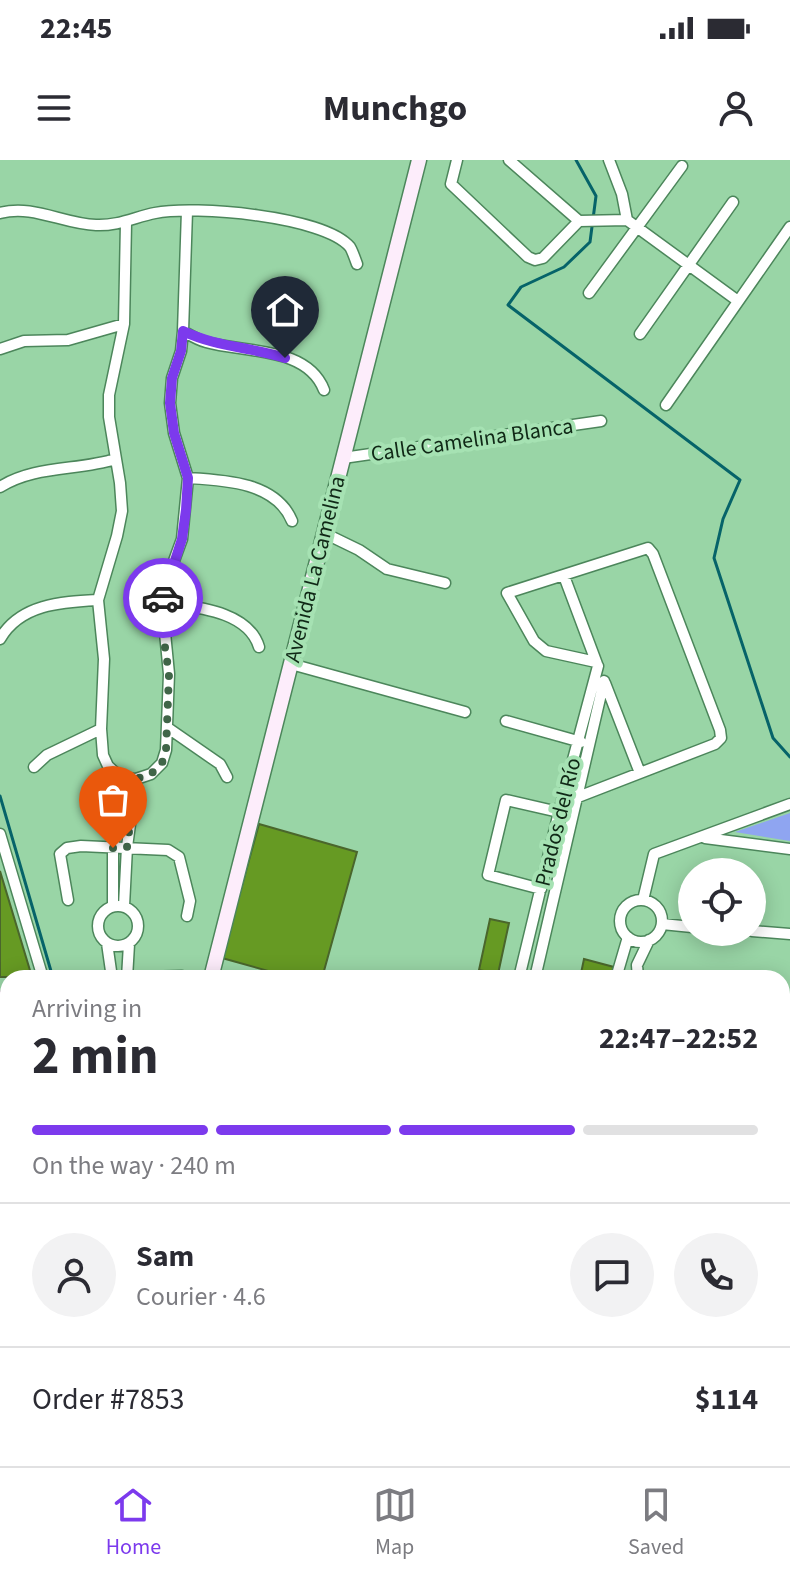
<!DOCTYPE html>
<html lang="en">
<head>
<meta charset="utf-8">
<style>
  body { margin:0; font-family:"Source Sans 3",sans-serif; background:#f2f2f3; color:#2b2b33; height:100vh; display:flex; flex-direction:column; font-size:30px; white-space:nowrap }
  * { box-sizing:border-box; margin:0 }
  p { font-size:26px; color:#7c7c81 }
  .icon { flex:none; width:44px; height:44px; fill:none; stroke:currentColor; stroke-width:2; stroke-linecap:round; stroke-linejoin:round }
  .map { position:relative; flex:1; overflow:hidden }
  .side { position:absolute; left:0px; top:810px; width:790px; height:496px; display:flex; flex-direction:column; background:#fff; border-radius:24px 24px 0 0; box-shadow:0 4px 20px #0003 }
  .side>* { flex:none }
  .controls { position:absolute; left:678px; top:698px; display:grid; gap:16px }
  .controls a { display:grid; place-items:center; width:88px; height:88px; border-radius:50%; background:#fff; box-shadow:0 4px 20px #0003; font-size:40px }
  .pin { position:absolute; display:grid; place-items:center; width:68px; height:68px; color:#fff; margin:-82px -34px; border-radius:50% 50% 50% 0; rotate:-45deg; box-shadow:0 0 8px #0007 }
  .pin .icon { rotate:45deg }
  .courier { position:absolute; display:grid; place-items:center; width:80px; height:80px; margin:-40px; border:6px solid #7c3aed; border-radius:50%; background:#fff; color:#222; box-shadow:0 2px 10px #0007 }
  .overview em { font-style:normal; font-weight:700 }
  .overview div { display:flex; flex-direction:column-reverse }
  .overview { display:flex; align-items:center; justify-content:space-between; height:136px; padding:0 32px }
  h1 { font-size:52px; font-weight:700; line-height:60px }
  .bar { display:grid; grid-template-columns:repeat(4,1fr); gap:12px 8px; align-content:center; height:96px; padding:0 32px }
  .bar i { height:10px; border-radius:6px; background:#e1e1e2 }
  .bar .current { background:#7c3aed }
  .bar p { grid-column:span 4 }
  .line { display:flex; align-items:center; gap:20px; padding:0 32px; border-top:2px solid #e1e1e2 }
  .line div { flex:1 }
  .round { display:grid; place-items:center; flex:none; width:84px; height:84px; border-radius:42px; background:#f2f2f3 }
  .status { display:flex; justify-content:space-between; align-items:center; height:56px; padding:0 40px; background:#fff; direction:ltr }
  .status svg { height:22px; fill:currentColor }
  header { display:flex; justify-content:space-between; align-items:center; height:104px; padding:0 32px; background:#fff; font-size:36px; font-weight:700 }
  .dock { display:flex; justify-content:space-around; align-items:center; height:112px; border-top:2px solid #e1e1e2; background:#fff; font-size:22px; color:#7c7c81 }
  .dock a { display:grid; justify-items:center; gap:4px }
  .dock .current { color:#7c3aed }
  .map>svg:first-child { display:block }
  .green { fill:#8fa5f1 }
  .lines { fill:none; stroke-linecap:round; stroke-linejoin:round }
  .stream { stroke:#066369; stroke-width:3 }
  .building { fill:#669a23; stroke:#4a662c; stroke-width:2 }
  .street-casing { stroke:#4c865b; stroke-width:13 }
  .secondary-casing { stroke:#4c865b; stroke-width:17 }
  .primary-casing { stroke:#a78ca4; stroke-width:19 }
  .street { stroke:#fff; stroke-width:10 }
  .secondary { stroke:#fdedfb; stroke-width:14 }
  .primary { stroke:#fbdaf7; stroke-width:16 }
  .done { stroke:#406548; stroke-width:8; stroke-dasharray:0 14.4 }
  .route { stroke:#7c3aed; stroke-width:10 }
  .labels { text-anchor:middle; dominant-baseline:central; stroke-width:8; stroke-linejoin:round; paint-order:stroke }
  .street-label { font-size:22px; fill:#102816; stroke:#a6e2b3 }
</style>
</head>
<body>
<div class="status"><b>22:45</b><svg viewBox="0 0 49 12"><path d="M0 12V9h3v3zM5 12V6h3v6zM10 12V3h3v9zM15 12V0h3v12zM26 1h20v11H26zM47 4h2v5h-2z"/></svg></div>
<header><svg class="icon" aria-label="menu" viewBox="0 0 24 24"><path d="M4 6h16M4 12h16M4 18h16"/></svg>Munchgo<svg class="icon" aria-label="person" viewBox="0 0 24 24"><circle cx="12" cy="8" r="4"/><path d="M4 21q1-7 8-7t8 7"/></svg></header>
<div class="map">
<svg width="790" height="1306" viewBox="0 0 790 1306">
  <rect width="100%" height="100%" fill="#99d5a6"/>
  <path class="green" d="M790,653v28l-55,-9z"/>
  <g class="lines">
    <path class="stream" d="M576,0l20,36 -6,46 -26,25 -43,20 -13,18 232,175 -17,39 -9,39 59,180 17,19
      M0,636l53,182
      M624,1298l12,8"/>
  </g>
  <path class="building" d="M259,664l98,28 -35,126h-29l-71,-20z
    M0,711l32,106h-32z
    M490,759l19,4 -11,51 -19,-4z
    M584,799l30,8 -3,11h-31z"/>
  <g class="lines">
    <defs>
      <path id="street" d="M457,0l-6,24 77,73 7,3 8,-2 36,-37
        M509,0l70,61
        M609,0l13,34 5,26
        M0,53c33,-9 63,11 96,12 22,1 39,-8 59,-12 39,-8 169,3 195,34 3,5 5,12 7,17
        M579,61l48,-1 111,81
        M126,63l-2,101 -15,71v22l11,66 2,28 -5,25 -19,64 6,59 -3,70 2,26 5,11 13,12 15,1 15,-5 11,-11 4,-13 3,-76 -7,-72 5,-22 15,-41 6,-61 -14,-45 -4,-30 2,-25 9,-27 2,-20 4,-120
        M589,133l93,-127
        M183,171c7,4 15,9 23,11 38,11 101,4 118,48
        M640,174l93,-132
        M0,189l24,-8 44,-1 56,-16
        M666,245l124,-178
        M343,298l258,-37
        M188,318c36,2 88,4 104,43
        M0,327c35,-22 77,-16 116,-28
        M324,373l35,17 28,19 58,14
        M564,416l33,88
        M162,442c31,5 86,8 97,45
        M0,479c20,-35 61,-37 98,-39
        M291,504l174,48
        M605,523l35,90
        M506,561l75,21
        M168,568l52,36 7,13
        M34,607l13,-12 54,-26
        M578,637l137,-53 6,-6 -1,-8 -67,-176 -5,-6 -141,45 27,48 12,10 50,11
        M0,674l43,144
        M705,678l85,11
        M541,729l-53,-14 18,-75 57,13
        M68,740l-8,-46 7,-6 14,-2 87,4 11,7 11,44 -3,15
        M643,740l11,-46 136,-50
        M620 761a21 21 0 1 1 42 0a21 21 0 1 1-42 0Z
        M98 766a20 20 0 1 1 40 0a20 20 0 1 1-40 0Z
        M113,746v-58l8,-70
        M124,746l3,-59 9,-68
        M662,764l30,3
        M752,771l38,3
        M107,783l5,35
        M108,818l74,-2
        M127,818l2,-34
        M519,818l40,-166 39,-146
        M535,818l69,-297
        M616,818l12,-41
        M638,818l-1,-13 12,-25
        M0,944l4,12
        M0,984l8,24
        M0,1019l8,-3
        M0,1044l8,-2
        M0,1124l8,18
        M782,1152h8
        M0,1154l8,22
        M0,1185l8,-2
        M782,1218h8
        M0,1269l8,-2
        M782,1293l8,1
        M57,1298l4,8
        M73,1298l3,8
        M394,1298l2,8
        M446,1298l2,8
        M498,1298l1,8
        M550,1298l2,8
        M723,1298l13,8
        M580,1306l24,-6"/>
      <path id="secondary" d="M211,818l208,-818
        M782,849l8,1
        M782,893l8,1"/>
      <path id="primary" d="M0,840l8,1
        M0,855h8
        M782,862l8,1
        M782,877l8,1"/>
    </defs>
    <use href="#street" class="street-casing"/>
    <use href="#secondary" class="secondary-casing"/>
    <use href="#primary" class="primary-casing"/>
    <use href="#street" class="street"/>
    <use href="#secondary" class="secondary"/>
    <use href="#primary" class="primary"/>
  </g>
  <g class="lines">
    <path class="done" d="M113,688l14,-1 9,-68 15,-5 11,-11 4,-13 3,-76 -6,-40v-36"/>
    <path class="route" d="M163,438l19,-59 4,-29 2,-32 -14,-45 -4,-30 2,-25 9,-27 2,-20c33,16 68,16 102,27"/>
  </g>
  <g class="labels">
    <g class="street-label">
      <text transform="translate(472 280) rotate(-8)">Calle Camelina Blanca</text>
      <text transform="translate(315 409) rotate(-76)">Avenida La Camelina</text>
      <text transform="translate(558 662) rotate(-76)">Prados del Río</text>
    </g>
  </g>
</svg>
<div class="controls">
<a><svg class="icon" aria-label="locate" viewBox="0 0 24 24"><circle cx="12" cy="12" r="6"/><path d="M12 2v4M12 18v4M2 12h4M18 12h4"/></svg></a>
</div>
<div class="pin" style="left:113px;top:688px;background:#ea580c"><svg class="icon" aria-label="bag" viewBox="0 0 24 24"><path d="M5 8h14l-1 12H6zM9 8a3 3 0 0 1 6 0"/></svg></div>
<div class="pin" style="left:285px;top:198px;background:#1f2937"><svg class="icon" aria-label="home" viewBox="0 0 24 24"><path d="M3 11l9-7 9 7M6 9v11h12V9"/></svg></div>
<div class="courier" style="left:163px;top:438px"><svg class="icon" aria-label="car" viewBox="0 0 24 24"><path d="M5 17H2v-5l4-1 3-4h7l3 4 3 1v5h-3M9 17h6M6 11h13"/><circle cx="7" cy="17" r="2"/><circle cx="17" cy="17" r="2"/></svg></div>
<section class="side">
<div class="overview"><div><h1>2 min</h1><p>Arriving in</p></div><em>22:47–22:52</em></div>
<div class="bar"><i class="current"></i><i class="current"></i><i class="current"></i><i></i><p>On the way · 240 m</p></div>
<div class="line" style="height:144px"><a class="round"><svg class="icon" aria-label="person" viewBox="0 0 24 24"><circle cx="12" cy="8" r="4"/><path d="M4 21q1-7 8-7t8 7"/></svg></a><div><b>Sam</b><p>Courier · 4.6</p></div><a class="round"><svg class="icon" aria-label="chat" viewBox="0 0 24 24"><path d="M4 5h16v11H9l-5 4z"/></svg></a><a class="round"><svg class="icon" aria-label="phone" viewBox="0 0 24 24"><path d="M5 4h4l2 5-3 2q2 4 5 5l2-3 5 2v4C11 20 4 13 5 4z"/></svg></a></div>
<div class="line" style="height:104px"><div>Order #7853</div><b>$114</b></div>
</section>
</div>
<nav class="dock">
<a class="current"><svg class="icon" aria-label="home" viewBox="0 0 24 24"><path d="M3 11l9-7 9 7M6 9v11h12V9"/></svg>Home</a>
<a><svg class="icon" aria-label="map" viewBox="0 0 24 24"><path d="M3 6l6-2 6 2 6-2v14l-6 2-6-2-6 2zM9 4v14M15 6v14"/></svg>Map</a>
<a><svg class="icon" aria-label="saved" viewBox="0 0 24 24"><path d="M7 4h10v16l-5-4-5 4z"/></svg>Saved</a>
</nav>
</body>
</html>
